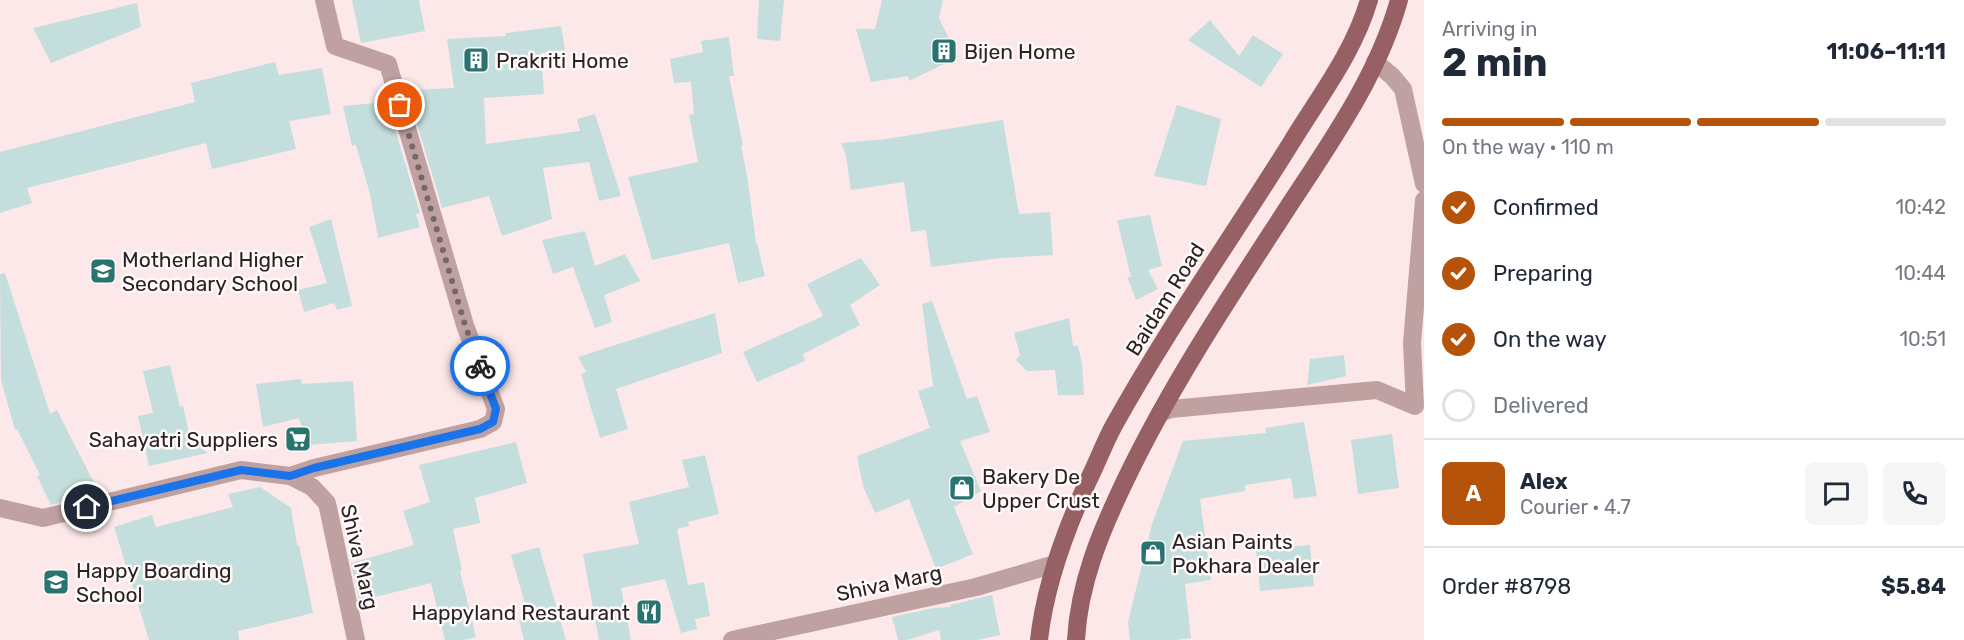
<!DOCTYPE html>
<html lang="en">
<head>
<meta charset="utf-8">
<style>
  body { margin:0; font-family:Rubik,sans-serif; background:#f6f6f7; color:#1f2937; height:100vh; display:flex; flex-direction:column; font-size:22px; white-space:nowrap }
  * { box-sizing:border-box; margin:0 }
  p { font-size:20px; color:#747a83 }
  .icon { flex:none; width:33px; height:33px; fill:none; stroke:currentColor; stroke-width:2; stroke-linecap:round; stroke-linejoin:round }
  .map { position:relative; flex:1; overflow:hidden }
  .drawer { display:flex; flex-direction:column; background:#fff; width:540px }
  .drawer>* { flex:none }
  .pin { position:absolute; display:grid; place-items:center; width:51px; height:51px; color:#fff; margin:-26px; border:3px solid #fff; border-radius:50%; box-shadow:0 2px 6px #0007 }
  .courier { position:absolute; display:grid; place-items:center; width:60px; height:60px; margin:-30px; border:4px solid #1a73e8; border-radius:50%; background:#fff; color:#222; box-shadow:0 2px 8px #0007 }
  .head em { font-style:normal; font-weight:700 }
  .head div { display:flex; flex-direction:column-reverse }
  .head { display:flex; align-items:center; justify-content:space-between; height:102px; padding:0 18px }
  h1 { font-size:39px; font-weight:700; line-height:45px }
  .bar { display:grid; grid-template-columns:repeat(4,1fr); gap:9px 6px; align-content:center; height:72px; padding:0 18px }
  .bar i { height:8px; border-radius:4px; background:#e0e1e3 }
  .bar .current { background:#b45309 }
  .bar p { grid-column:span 4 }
  .line { display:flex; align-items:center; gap:15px; padding:0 18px; border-top:2px solid #e0e1e3 }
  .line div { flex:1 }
  .round { display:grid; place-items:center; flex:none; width:63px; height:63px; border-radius:9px; background:#f6f6f7 }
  ol { padding:0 18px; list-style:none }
  li { display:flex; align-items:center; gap:18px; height:66px }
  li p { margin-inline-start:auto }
  li .icon { padding:6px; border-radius:50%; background:#b45309; color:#fff; stroke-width:4 }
  li:last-child { color:#747a83 }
  li i { width:33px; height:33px; border:3px solid #e0e1e3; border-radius:50% }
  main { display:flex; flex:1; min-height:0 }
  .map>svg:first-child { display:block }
  .building { fill:#c3dedc }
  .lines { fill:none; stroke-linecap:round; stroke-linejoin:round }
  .street { stroke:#c0a1a2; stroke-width:18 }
  .primary { stroke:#966064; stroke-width:18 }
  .done { stroke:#746768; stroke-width:6; stroke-dasharray:0 10.8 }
  .route { stroke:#1a73e8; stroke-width:8 }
  .labels { text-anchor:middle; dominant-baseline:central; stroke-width:5; stroke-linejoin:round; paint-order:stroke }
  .poi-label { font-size:21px; fill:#2b2122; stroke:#fffafa; text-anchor:start }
  .street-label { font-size:21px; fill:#2b2122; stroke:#fffafa }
</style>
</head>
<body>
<main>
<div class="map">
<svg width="1424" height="640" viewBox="0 0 1424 640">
  <rect width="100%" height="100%" fill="#fde8e9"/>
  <path class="building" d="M352,0h67l6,31 -64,12z
    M759,0h25l-4,41 -23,-2z
    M882,0h61l-4,18 19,39 -49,24 -1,-5 -37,6 -15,-53h19z
    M137,3l4,24 -90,36 -18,-35z
    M1210,20l29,36 14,-21 30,19 -22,33 -73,-47z
    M561,26l4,24 -24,3 3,41 -60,4 2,46 94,-13 -3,-12 18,-5 26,82 -22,5 -10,-39 -46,6 9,51 -50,17 -13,-40 -47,12 -32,-108 7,-1 -2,-9 39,-2 -7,-49 59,-3 -1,-3z
    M729,37l5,39h-5l14,70h-2l6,29 9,68h1l8,33 -27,7 -9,-40 -77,17 -24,-83 70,-15 -9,-47 5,-1 -3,-32 -17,1 -4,-24 33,-7 -2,-11z
    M275,62l4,13 43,-7 9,46 -42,7 7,28 -84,20 -6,-26 -179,45 5,15 -32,10v-61l195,-50 -4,-19z
    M387,102l33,111 -4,1 4,13 -42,11 -8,-44 -14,-49 -4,1 -9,-40z
    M1177,105l44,14 -15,67 -52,-10z
    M1003,120l16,94 31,-2 3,43 -52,3 -70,9 -5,-37 -15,2 -7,-50 -53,8 -5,-34 -5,-13 45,-4z
    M1150,215l12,51 -14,4 10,19 -22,11 -9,-23h4l-14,-57z
    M331,219l21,87 -15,4 -3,-7 -30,9 -6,-22 29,-7 -18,-56z
    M585,231l10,35 30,-12 15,27 -36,14 8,27 -17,6 -22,-61 -20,7 -11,-34z
    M861,258l19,27 -30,20 10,20 -57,29 2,7 -48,21 -14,-30 80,-36 -16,-32z
    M5,273l45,141 7,-4 39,77 -26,13 -19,5 -14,-29 3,-1 -23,-46 -2,1 -14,-50 -1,-106z
    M932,301l35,98 10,-3 13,36 -30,9 21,50 -27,16 19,47 -37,15 -27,-70 -34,14 -12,-27 -6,-30 73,-28 -12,-37 15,-5 -11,-82z
    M715,313l7,40 -106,36 12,40 -28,9 -19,-64 5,-2 -8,-15z
    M1069,318l4,28h5l4,18 2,31h-26l-3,-25 -28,1 -11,-11 4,-5 -6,-22z
    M1344,355l2,21 -39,9 3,-26z
    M170,365l10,42 3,-1 8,36 17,11 -59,13 -11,-50 15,-3 -10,-42z
    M301,379l1,5 51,-3 4,60 -49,4 -9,-27 -36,9 -7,-43z
    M1304,422l13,74 -23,3 -3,-21 -46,7v6l-45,8 11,81 -26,4 6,54 -15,2h-46l-2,-18 24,-98 31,-83 83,-8 -1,-5z
    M1392,434l7,54 -41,6 -7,-54z
    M516,442l11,41 -52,15 5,25 -27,6 9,42h-2l16,66 -12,3h-19l-14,-57 -72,18 -8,-38 63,-18 -11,-34 27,-9 -11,-37z
    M705,455l14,59 -31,8 1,4 -12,3 11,56 16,-3 6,34 -15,3 2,10 -16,4 -16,-54 -44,9 10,52h-32l-16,-86 56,-10 -10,-42 60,-15 -7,-27z
    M260,487l31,21 6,37h2l14,68 -75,18 1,9h-90l-35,-113 38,-12 4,12 77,-20 -5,-13z
    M1310,545l4,41 -54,5 -4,-41z
    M539,547l27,93h-42l-5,-20 9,-6 -17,-59z
    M992,595l8,40 -23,5h-36l-2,-10 -32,10h-9l-6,-23 42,-9 17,-1 -1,-2z"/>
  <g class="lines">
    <path class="street" d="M1375,62l17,14 11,13 21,95
      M1160,413l11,-4 206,-19 38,16 -3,-63 12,-143
      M290,476l24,-8 166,-39 13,-7 3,-13 -31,-84 -77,-261 -53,-18 -11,-46
      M0,508l43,10 198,-48 49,6 22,11 15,16 29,137
      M732,640l244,-53 79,-23"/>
    <path class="primary" d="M1039,640c6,-55 26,-109 49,-159 9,-18 16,-37 25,-54 54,-98 119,-189 178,-284 28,-46 63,-91 78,-143
      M1076,640c3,-57 25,-109 49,-159 45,-94 102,-180 158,-266 44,-68 94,-136 116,-215"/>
  </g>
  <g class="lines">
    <path class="done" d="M400,105l65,220 15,41"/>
    <path class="route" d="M87,507l154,-37 49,6 24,-8 166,-39 13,-7 3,-13 -16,-43"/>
  </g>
  <defs>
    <symbol id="building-square" viewBox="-11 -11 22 22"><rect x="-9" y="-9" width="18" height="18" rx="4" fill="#297370" stroke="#fffafa"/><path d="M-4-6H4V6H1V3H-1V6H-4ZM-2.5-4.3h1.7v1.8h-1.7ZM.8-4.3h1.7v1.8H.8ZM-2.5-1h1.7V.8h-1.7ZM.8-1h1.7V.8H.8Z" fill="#fff"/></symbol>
    <symbol id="school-square" viewBox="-11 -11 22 22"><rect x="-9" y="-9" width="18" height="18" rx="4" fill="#297370" stroke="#fffafa"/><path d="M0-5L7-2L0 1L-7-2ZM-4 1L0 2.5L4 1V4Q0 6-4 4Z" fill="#fff"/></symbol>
    <symbol id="supermarket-square" viewBox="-11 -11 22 22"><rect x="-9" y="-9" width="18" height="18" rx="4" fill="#297370" stroke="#fffafa"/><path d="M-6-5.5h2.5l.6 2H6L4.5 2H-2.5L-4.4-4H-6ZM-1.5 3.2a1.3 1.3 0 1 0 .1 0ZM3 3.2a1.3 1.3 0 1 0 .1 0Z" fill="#fff"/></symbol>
    <symbol id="shop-square" viewBox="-11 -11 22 22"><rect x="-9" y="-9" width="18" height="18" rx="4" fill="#297370" stroke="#fffafa"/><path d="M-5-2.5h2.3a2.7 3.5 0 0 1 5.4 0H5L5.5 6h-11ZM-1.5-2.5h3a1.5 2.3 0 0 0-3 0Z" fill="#fff"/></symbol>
    <symbol id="restaurant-square" viewBox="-11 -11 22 22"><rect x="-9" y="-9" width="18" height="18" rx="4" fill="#297370" stroke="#fffafa"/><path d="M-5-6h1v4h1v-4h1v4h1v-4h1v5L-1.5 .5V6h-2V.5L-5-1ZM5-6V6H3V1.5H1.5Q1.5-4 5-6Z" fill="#fff"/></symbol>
  </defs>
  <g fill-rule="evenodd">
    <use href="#building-square" x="929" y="36" width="30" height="30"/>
    <use href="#building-square" x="461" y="45" width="30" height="30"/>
    <use href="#school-square" x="88" y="256" width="30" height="30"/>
    <use href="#supermarket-square" x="283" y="424" width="30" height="30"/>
    <use href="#shop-square" x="947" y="473" width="30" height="30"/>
    <use href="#shop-square" x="1138" y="538" width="30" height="30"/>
    <use href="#school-square" x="41" y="567" width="30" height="30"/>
    <use href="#restaurant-square" x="634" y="597" width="30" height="30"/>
  </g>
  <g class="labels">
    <g class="poi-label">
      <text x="964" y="51">Bijen Home</text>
      <text x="496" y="60">Prakriti Home</text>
      <text x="122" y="259">Motherland Higher<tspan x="122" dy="24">Secondary School</tspan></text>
      <text x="278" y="439" text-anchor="end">Sahayatri Suppliers</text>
      <text x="982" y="476">Bakery De<tspan x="982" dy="24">Upper Crust</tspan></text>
      <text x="1172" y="541">Asian Paints<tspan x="1172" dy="24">Pokhara Dealer</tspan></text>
      <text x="76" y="570">Happy Boarding<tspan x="76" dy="24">School</tspan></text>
      <text x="630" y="612" text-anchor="end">Happyland Restaurant</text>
    </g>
    <g class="street-label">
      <text transform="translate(1165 299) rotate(-58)">Baidam Road</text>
      <text transform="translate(360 557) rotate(77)">Shiva Marg</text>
      <text transform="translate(889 583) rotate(-12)">Shiva Marg</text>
    </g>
  </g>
</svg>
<div class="pin" style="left:400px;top:105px;background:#ea580c"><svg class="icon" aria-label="bag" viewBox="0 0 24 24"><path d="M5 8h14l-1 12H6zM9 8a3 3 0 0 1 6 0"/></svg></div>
<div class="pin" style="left:87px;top:507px;background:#1f2937"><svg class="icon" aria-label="home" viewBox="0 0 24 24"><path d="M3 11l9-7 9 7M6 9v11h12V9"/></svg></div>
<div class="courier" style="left:480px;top:366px"><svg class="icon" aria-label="bike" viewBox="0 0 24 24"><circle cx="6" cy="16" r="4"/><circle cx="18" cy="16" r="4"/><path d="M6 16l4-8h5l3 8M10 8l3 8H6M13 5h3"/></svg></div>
</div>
<section class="drawer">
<div class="head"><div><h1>2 min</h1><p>Arriving in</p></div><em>11:06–11:11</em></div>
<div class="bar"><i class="current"></i><i class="current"></i><i class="current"></i><i></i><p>On the way · 110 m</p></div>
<ol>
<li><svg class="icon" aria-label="check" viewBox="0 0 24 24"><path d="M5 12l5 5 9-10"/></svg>Confirmed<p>10:42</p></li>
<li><svg class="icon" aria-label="check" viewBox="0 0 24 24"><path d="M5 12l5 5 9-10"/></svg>Preparing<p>10:44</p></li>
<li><svg class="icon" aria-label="check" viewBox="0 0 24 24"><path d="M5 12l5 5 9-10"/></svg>On the way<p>10:51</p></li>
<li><i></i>Delivered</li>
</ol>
<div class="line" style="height:108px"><b class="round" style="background:#b45309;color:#fff">A</b><div><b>Alex</b><p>Courier · 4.7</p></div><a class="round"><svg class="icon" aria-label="chat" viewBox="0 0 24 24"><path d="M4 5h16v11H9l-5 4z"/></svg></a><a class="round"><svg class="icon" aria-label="phone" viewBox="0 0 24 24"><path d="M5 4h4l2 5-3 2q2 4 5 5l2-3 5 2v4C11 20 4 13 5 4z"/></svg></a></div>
<div class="line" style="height:78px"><div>Order #8798</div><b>$5.84</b></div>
</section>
</main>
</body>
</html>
